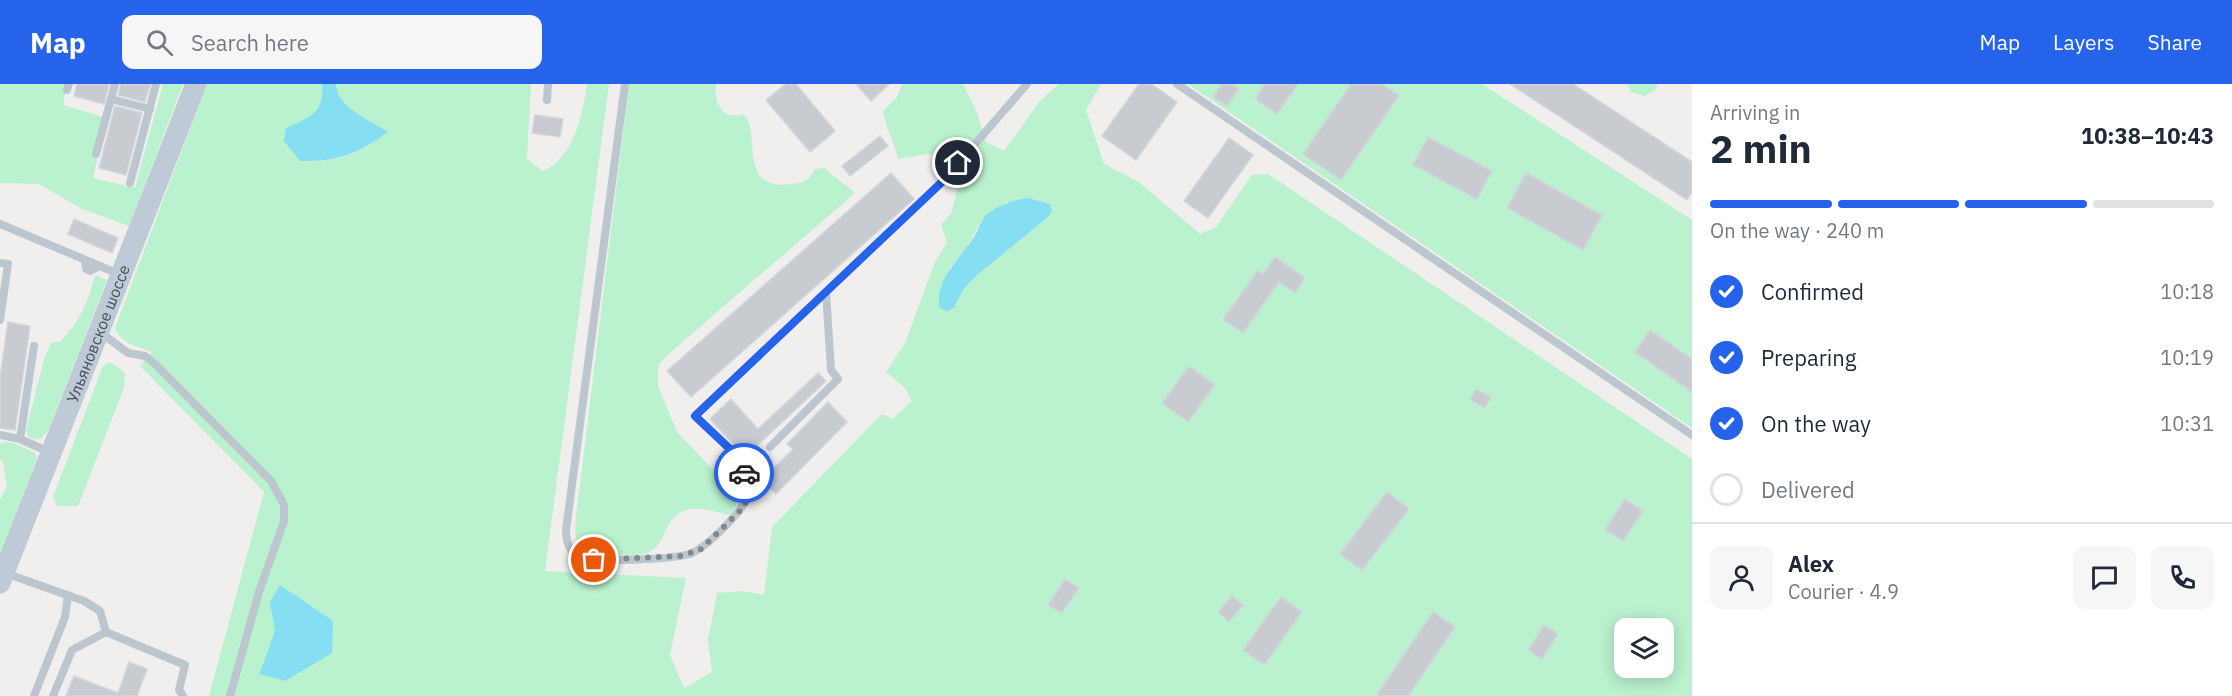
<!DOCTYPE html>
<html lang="en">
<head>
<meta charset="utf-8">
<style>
  body { margin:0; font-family:"IBM Plex Sans",sans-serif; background:#f6f6f7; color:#1f2937; height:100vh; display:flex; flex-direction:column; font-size:22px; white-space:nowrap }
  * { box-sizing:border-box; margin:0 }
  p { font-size:20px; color:#747a83 }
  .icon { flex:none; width:33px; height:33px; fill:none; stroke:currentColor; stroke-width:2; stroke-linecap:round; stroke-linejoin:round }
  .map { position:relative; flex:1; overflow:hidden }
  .sheet { display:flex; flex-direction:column; background:#fff; width:540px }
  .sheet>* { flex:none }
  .tools { position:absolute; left:1614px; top:534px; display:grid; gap:12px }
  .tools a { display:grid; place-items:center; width:60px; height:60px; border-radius:12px; background:#fff; box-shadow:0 3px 15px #0003; font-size:30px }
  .pin { position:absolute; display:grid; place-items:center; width:51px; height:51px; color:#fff; margin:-26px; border:3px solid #fff; border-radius:50%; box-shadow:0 2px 6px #0007 }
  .courier { position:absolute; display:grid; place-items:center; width:60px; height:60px; margin:-30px; border:4px solid #2563eb; border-radius:50%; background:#fff; color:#222; box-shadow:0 2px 8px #0007 }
  .summary em { font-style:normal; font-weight:700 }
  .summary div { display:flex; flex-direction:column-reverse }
  .summary { display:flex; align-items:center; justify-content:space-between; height:102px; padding:0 18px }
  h1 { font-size:39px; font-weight:700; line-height:45px }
  .bar { display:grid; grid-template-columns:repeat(4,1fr); gap:9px 6px; align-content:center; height:72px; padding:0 18px }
  .bar i { height:8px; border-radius:4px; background:#e0e1e3 }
  .bar .selected { background:#2563eb }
  .bar p { grid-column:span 4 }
  .line { display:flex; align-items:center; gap:15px; padding:0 18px; border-top:2px solid #e0e1e3 }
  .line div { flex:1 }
  .round { display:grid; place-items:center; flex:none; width:63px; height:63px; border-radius:12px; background:#f6f6f7 }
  ol { padding:0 18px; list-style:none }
  li { display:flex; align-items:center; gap:18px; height:66px }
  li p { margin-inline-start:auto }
  li .icon { padding:6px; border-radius:50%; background:#2563eb; color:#fff; stroke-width:4 }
  li:last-child { color:#747a83 }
  li i { width:33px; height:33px; border:3px solid #e0e1e3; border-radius:50% }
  header { display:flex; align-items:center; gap:36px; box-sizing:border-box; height:84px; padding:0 30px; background:#2563eb; color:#fff }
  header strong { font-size:28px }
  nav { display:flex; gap:33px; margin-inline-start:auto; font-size:21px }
  .search { width:420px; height:54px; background:#f6f6f7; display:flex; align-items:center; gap:15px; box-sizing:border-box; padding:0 21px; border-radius:12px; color:#747a83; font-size:22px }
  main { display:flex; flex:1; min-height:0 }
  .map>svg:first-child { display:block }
  .green { fill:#baf1ce; fill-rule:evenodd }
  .water { fill:#85def1 }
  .building { fill:#c8ccd1; stroke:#d2d5da; stroke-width:1.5 }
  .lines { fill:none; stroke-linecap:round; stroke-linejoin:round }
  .lane { stroke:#bbc6ce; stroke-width:8 }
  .secondary { stroke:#becad6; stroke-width:21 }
  .done { stroke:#818990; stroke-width:6; stroke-dasharray:0 10.8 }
  .route { stroke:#2563eb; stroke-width:8 }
  .labels { text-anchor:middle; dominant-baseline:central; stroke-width:6; stroke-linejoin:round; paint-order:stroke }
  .street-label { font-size:16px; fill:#45535d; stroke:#fff }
</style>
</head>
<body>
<header>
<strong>Map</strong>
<div class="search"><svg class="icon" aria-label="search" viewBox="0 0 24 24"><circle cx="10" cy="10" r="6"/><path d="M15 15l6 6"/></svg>Search here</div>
<nav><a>Map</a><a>Layers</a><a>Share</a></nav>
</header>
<main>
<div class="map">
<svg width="1692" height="612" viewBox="0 0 1692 612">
  <rect width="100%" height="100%" fill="#f1eeee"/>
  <path class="green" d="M0,0h67l-4,21 44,13 -14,60 42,10 28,-104h20l-54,142 -47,-17 -43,-25 -39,-1z
    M207,0h115c3,29 -12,34 -36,44l14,33c38,2 57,-7 88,-29 -19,-12 -50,-23 -52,-48h195l-4,75 16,12c31,-13 40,-57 44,-87h22l-64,487 141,7 -16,77 14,33 28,-16 -4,-32 9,-47 24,-2 23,4 8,-68 110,-113 11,5 19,-18 -7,-13 -19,-16 19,-29 30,-81 12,-20 -6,-17 11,-13 10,-49 -35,-9 -29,5c-4,-17 -12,-30 -15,-48l14,-14 5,-13h61l14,29 9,29 18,9 35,-49 20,-18h42l-15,26 18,54 35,18 61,52 16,-7 36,-52 16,-1 424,285v237h-1483l55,-204 -124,-126 12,-14c-15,-6 -31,-8 -37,-24zM1007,118l41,15 -73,60 -12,13 -9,18 -15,-13 11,-28 15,-17 17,-30zM1624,544h40v40h-40zM275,547l10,50 -26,-8z
    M629,0h87c-2,19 6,37 28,30 18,21 -8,77 48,70 11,-1 17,-3 22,-14l9,-3 32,26 -191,165 -6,8v20l19,46 43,45 18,10 -2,19 -7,9c-15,-3 -35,-11 -50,-2 -15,10 -14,32 -31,40 -13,6 -58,2 -68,-9 -7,-7 -4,-18 -4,-27z
    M1188,0h294l210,136v208z
    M1627,0h30l-1,5 -12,7 -13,-4z
    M95,191l12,5 -59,151 -8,8 -11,-1 -3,-7 18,-72 8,-17h8c19,-19 29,-42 35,-67z
    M110,278l15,11 -1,15 -46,118h-21l-4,-9 50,-131z
    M4,358l10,1 21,10 2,6 -37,96v-56l7,-11 -4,-26 -3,-2v-17z"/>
  <path class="water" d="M322,0h14c2,25 33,35 52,48 -31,22 -50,30 -88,29l-16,-20 2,-13c23,-10 39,-15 36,-44z
    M1028,114l22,6 2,7 -4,6 -73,60 -12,13 -9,18 -7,3 -7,-3c-7,-28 22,-51 35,-73 5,-8 6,-17 15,-23 12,-8 24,-12 38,-14z
    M280,501l53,36 -1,32 -47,28 -26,-7 16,-43 -5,-29z"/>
  <path class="building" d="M77,0h32l-5,20 -30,-8z
    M121,0h29l-5,18 -27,-7z
    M786,0h10l39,47 -25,21 -44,-52z
    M856,0h33l-18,17z
    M1139,0h12l26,18 -41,58 -34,-24z
    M1222,0h9l8,5 -12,17 -14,-9z
    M1265,0h33l-21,30 -22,-15z
    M1351,0h31l17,12 -58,84 -38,-26z
    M1510,0h63l119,78v30l-5,8z
    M115,22l27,7 -16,62 -27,-7z
    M535,31l28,4 -3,18 -28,-4z
    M880,52l8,10 -38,30 -8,-10z
    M1428,53l64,34 -15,28 -64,-34z
    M1229,54l24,17 -45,63 -24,-17z
    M891,89l23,26 -223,198 -24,-26z
    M1526,89l76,42 -19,35 -76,-42z
    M74,135l44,19 -6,15 -44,-19z
    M1275,173l30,21 -10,15 -16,-11 -36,51 -20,-14 35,-49 5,4z
    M8,238l22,4 -15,104 -15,-2v-50z
    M1650,246l42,29v33l-57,-40z
    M1189,282l26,19 -27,37 -26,-19z
    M818,289l8,8 -81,76 -35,-38 21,-20 27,30z
    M1476,305l15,8 -6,11 -15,-8z
    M828,318l19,20 -71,72 -14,-14 31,-31 -6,-5z
    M1387,408l22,17 -47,61 -22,-16z
    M1625,415l18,12 -20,30 -18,-11z
    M1065,495l14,9 -17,25 -14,-8z
    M1232,512l11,9 -14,17 -11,-10z
    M1281,513l21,15 -38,53 -21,-15z
    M1433,528l22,15 -47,69h-32z
    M1544,541l14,9 -16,25 -14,-9z
    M129,578l18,7 -10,27h-71l8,-20 44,17z"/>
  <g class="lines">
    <path class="lane" d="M625,0l-59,446c0,9 2,20 11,25 16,9 94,4 113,-1 20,-9 59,-48 63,-70l-23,-35 -35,-33 248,-235 84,-97
      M1177,0l515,351
      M67,6l2,-6
      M111,15l4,-15
      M547,16l1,-16
      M96,70l15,-55 39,10
      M130,99l26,-99
      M0,140l119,50
      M85,176l1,9 4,2 10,-5
      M0,179l8,1 -8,56
      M100,248l28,21 17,3 10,8 116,117 13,24v16l-25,71 -29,104
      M0,351l20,4 29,13
      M20,355l14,-93
      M770,363l68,-68 -7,-9 -5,-78
      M5,489l79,28 16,10 6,21 79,33 -6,25 4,6
      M34,612l31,-79 3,-22
      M53,612l19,-46 34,-18"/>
    <path class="secondary" id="s1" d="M0,499l196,-499"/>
  </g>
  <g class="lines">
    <path class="done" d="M594,476l86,-4 20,-6 41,-40 10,-16 2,-10 -9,-11"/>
    <path class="route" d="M744,389l-14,-24 -35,-33 248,-235 15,-18"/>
  </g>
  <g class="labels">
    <g class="street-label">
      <text stroke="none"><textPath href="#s1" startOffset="268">Ульяновское шоссе</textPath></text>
    </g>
  </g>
</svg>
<div class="tools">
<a><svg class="icon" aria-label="layers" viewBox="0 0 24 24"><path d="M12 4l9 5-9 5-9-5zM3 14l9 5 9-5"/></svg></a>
</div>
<div class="pin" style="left:594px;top:476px;background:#ea580c"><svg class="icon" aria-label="bag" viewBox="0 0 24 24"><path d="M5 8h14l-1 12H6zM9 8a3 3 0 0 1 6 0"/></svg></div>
<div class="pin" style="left:958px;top:79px;background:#1f2937"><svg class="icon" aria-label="home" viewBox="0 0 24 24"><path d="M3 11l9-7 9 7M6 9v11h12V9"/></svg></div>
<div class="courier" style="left:744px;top:389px"><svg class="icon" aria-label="car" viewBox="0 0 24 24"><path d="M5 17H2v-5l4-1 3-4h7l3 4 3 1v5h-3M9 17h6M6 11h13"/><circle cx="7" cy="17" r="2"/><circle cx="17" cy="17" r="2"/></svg></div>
</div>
<section class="sheet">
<div class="summary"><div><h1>2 min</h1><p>Arriving in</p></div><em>10:38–10:43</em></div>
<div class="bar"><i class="selected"></i><i class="selected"></i><i class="selected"></i><i></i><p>On the way · 240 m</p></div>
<ol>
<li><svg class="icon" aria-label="check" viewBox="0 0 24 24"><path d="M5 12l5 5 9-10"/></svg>Confirmed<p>10:18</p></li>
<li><svg class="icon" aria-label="check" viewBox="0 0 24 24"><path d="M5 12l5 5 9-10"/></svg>Preparing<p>10:19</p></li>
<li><svg class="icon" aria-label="check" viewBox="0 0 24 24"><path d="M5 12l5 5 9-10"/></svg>On the way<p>10:31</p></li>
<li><i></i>Delivered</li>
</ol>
<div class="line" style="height:108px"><a class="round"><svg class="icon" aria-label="person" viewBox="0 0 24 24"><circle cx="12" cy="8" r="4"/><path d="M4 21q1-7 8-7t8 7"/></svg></a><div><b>Alex</b><p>Courier · 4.9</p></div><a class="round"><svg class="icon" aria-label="chat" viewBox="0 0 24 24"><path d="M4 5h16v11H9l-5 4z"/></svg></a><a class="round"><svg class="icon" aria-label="phone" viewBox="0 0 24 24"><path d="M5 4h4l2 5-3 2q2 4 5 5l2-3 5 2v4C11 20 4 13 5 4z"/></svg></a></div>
</section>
</main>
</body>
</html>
